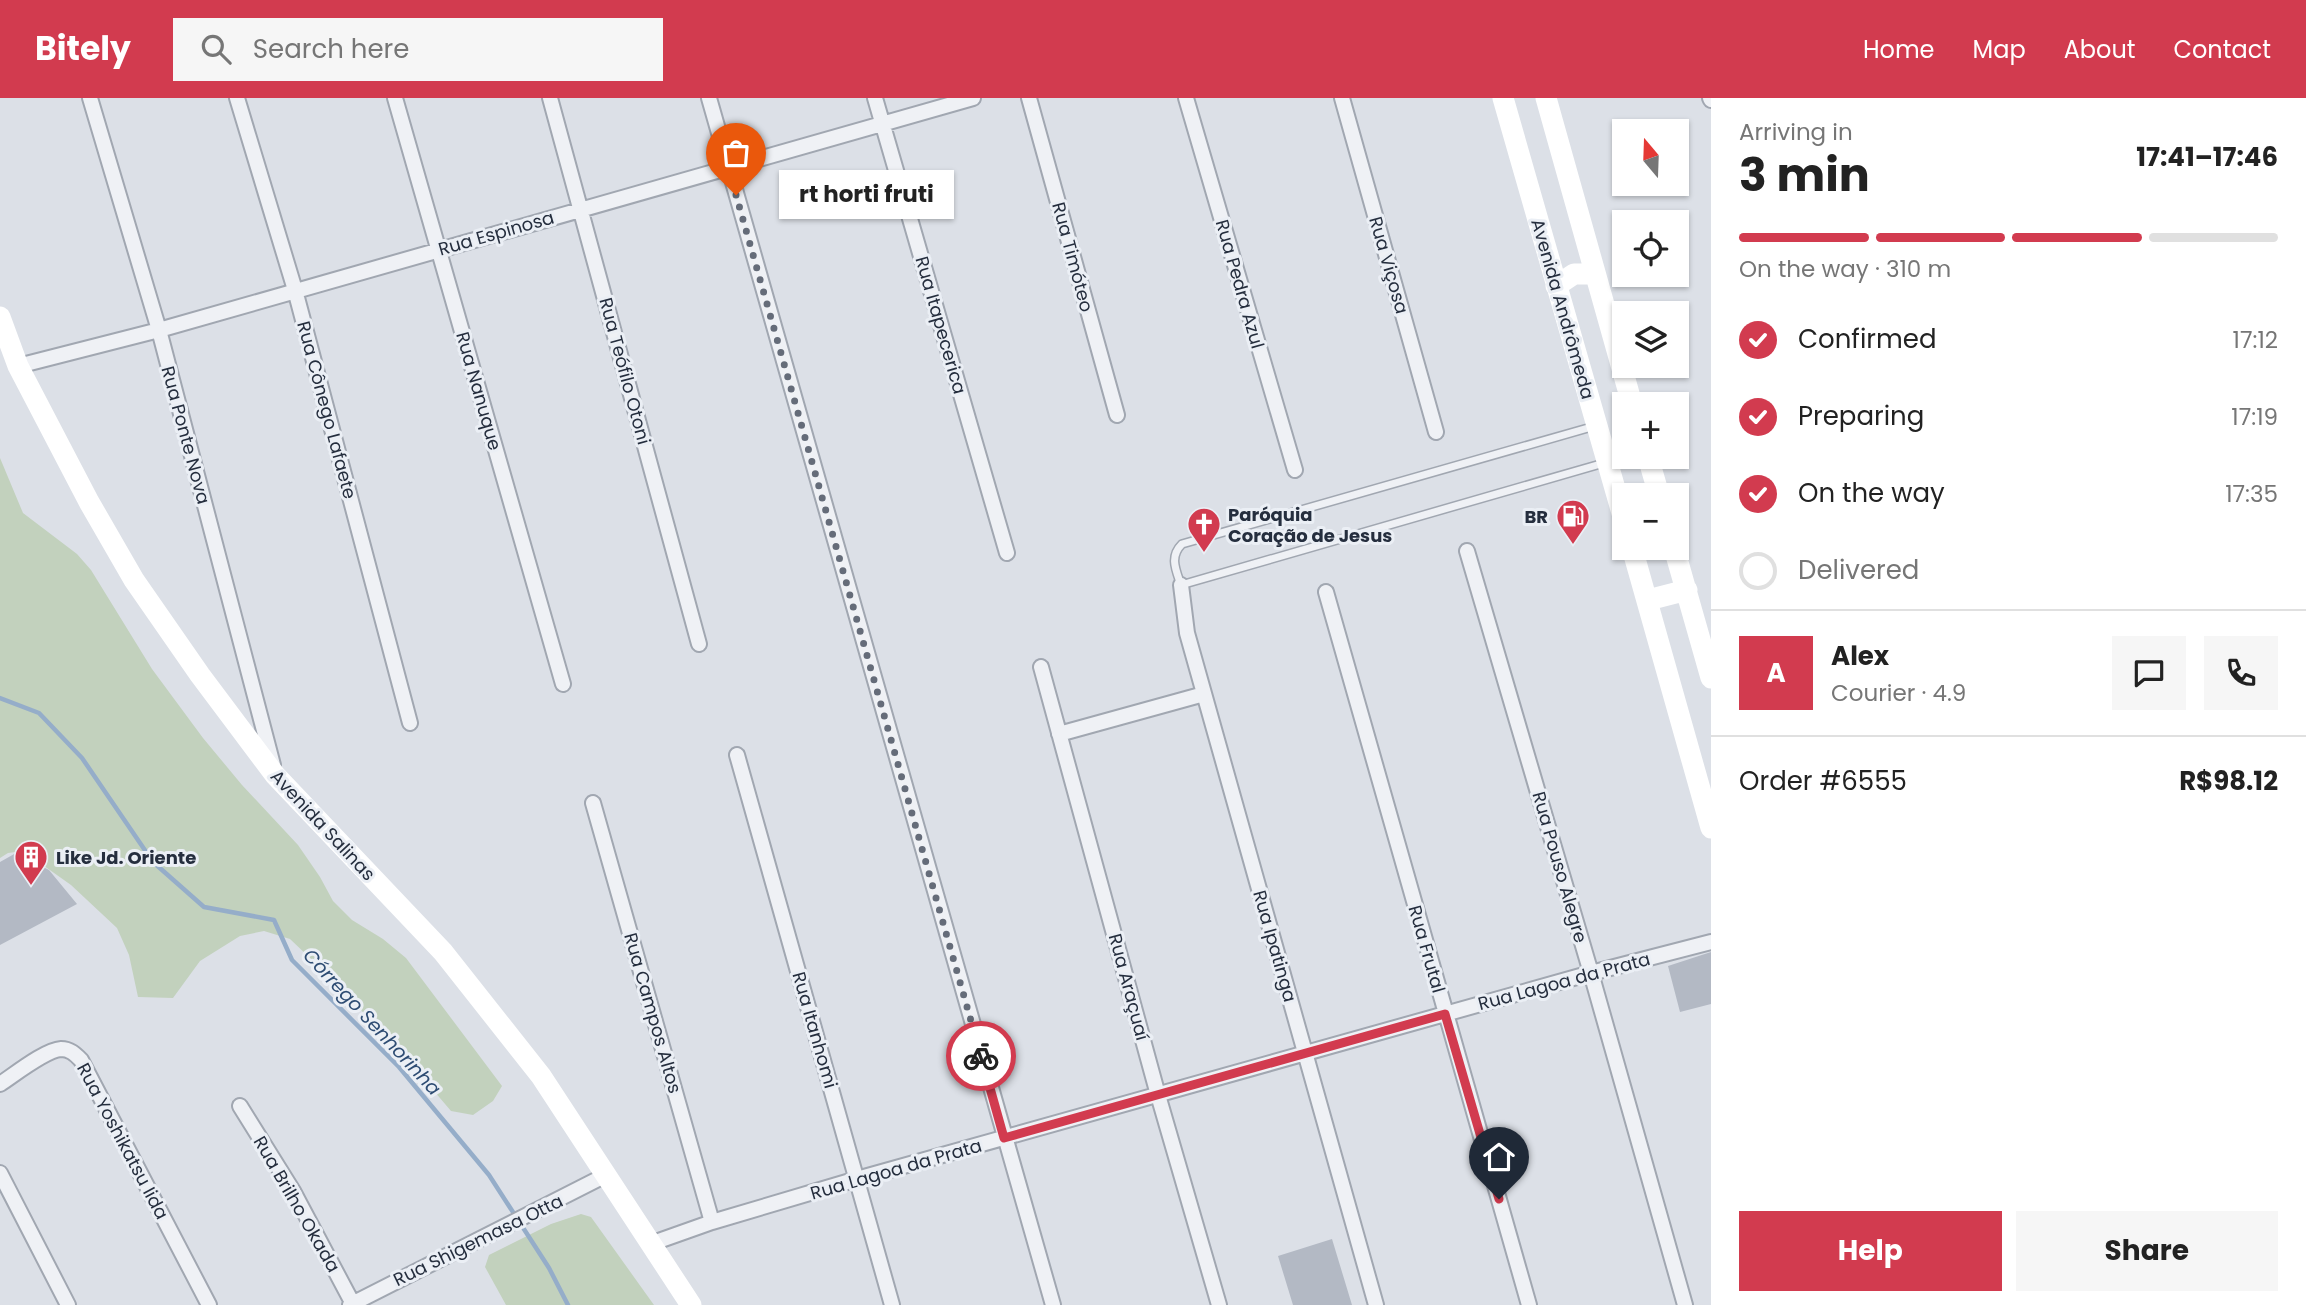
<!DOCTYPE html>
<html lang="en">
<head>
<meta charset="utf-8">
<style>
  body { margin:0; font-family:Poppins,sans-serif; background:#f6f6f6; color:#222; height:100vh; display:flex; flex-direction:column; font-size:26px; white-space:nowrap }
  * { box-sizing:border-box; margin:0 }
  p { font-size:23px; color:#767676 }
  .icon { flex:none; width:38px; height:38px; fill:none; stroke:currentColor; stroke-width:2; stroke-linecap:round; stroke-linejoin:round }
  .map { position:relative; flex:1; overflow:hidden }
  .sheet { display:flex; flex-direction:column; background:#fff; width:595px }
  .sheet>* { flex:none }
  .needle { width:46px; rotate:341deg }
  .buttons { position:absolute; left:1612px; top:21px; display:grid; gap:14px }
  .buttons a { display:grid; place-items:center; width:77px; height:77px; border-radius:0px; background:#fff; box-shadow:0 2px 5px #0004; font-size:35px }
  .pin { position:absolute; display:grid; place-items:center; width:60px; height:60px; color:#fff; margin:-72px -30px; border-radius:50% 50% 50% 0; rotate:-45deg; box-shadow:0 0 7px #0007 }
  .pin .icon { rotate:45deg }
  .courier { position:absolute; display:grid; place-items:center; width:70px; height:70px; margin:-35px; border:5px solid #d23b4f; border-radius:50%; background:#fff; color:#222; box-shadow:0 2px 9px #0007 }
  .bubble { position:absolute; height:49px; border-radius:0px; background:#fff; box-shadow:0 2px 5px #0004; font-size:23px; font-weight:700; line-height:49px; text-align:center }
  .summary em { font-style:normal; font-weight:700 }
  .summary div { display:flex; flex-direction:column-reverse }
  .summary { display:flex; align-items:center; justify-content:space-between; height:119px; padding:0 28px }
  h1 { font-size:46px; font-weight:700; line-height:52px }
  .bar { display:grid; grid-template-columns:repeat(4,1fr); gap:10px 7px; align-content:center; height:84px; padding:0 28px }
  .bar i { height:9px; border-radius:5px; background:#e0e0e0 }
  .bar .selected { background:#d23b4f }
  .bar p { grid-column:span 4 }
  .line { display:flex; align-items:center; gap:18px; padding:0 28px; border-top:2px solid #e0e0e0 }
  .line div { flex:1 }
  .round { display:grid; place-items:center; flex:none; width:74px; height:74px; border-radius:0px; background:#f6f6f6 }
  ol { padding:0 28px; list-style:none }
  li { display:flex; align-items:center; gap:21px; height:77px }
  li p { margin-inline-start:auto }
  li .icon { padding:7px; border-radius:50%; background:#d23b4f; color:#fff; stroke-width:4 }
  li:last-child { color:#767676 }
  li i { width:38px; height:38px; border:4px solid #e0e0e0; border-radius:50% }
  .button { display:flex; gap:14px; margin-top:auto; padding:14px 28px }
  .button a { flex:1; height:80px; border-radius:0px; background:#d23b4f; color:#fff; font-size:28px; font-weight:700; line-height:80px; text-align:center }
  .button a+a { background:#f6f6f6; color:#222 }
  header { display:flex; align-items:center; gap:42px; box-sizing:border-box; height:98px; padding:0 35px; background:#d23b4f; color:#fff }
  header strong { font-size:33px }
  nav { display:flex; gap:38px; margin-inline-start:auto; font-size:24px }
  .search { width:490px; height:63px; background:#f6f6f6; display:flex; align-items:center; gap:18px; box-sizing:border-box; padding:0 24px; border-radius:0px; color:#767676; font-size:26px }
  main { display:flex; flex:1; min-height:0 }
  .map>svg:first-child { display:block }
  .green { fill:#c2d1bd }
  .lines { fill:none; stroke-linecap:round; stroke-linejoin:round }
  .stream { stroke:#95adc9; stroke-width:4.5 }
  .building { fill:#b3b9c4 }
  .lane-casing { stroke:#a1a7b1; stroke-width:10 }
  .street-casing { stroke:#a1a7b1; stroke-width:18 }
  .lane { stroke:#eff1f5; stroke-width:7 }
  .street { stroke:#eff1f5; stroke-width:14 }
  .secondary { stroke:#fff; stroke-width:21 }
  .done { stroke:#656c79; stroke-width:7; stroke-dasharray:0 12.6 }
  .route { stroke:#d23b4f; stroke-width:9 }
  .labels { text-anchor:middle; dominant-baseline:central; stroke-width:6; stroke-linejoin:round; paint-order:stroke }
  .street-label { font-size:18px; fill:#252e3e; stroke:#ebeff5 }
  .poi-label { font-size:18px; font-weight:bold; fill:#252e3e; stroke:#ebeff5; text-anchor:start }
  .water-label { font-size:19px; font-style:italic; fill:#2e4c73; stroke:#ebeff5 }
</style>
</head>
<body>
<header>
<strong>Bitely</strong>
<div class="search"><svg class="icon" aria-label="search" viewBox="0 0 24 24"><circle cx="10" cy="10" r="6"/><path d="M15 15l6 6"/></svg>Search here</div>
<nav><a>Home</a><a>Map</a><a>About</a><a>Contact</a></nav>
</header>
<main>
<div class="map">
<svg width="1711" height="1207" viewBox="0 0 1711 1207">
  <rect width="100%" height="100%" fill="#dce0e7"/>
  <path class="green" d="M0,360l23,55 54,41 14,16 61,99 51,69 39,47 56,60 22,32 13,24 19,19 31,19 23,19 96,128 -9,15 -20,14 -22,-4 -46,-54 -74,-79 -41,-39 -26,-8 -24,5 -40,25 -27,37 -35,-1 -9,-42 -12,-27 -46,-43 -48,-34 -15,2 -8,5z
    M581,1116l10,3 63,88h-148l-21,-38 4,-12 62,-31z"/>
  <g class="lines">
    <path class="stream" d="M0,600l39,15 43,45 71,104 51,45 70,13 18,40 107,107 90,108 60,93 19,37"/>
  </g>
  <path class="building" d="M16,755l33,17 28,34 -77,41v-83z
    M1711,854v52l-31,8 -12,-46z
    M1332,1141l20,66h-59l-15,-49z"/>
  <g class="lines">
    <defs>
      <path id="lane" d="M1595,328l-413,118c-13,13 -6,26 -1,41l423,-122"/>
      <path id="street" d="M90,0l69,232 114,435
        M237,0l58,192 115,433
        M395,0l168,586
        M550,0l149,546
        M709,0l344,1207
        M875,0l132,455
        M1029,0l88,317
        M1186,0l109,372
        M1342,0l94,334
        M1710,0l1,2
        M18,268l141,-36 814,-232
        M1467,453l124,422 94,332
        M1181,487l6,48 189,672
        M1326,494l203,713
        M1041,569l117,428 61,210
        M1059,636l145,-40
        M737,657l155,550
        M593,705l119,419
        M0,986c14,-9 45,-34 61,-35 9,0 14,5 20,11l128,245
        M240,1008l53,85 60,113
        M0,1075l68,132
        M650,1146l62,-22 145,-43 734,-206 120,-31
        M350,1207l256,-130"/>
    </defs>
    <use href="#lane" class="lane-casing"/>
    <use href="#street" class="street-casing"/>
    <use href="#lane" class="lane"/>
    <use href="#street" class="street"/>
    <path class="secondary" d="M1503,0l121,422
      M1546,0l86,306
      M1556,188l18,-12h20
      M0,219l18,49 71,136 45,78 66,95 75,100 168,177 98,124 150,229
      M1648,359l11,38
      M1632,450l79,280
      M1674,450l37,130
      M1648,502l39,-10"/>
  </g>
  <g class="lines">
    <path class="done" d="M736,97l245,861"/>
    <path class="route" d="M981,958l23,82 441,-124 54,185"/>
  </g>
  <defs>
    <symbol id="fuel-pin" viewBox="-11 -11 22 30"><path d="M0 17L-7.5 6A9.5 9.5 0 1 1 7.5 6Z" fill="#d23b4f" stroke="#ebeff5"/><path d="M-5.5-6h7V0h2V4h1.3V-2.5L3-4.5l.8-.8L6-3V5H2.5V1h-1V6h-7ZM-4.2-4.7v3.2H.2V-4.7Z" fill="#fff"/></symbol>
    <symbol id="church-pin" viewBox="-11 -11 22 30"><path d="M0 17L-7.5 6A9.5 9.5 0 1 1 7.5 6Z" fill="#d23b4f" stroke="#ebeff5"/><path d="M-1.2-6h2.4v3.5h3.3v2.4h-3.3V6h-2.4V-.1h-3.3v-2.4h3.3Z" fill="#fff"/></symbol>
    <symbol id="building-pin" viewBox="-11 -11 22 30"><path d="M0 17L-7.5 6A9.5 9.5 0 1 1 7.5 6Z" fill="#d23b4f" stroke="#ebeff5"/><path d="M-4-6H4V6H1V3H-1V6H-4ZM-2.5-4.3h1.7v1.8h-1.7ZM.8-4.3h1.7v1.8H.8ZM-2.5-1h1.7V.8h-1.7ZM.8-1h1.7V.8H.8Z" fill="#fff"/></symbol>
  </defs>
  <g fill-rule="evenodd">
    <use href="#fuel-pin" x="1554" y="399" width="38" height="52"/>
    <use href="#church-pin" x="1185" y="407" width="38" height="52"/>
    <use href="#building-pin" x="12" y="740" width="38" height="52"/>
  </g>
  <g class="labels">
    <g class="street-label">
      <text transform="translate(496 135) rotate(-16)">Rua Espinosa</text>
      <text transform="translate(1073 159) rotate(75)">Rua Timóteo</text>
      <text transform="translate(1389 167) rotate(74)">Rua Viçosa</text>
      <text transform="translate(1240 186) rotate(74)">Rua Pedra Azul</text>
      <text transform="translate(1563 211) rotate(74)">Avenida Andrômeda</text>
      <text transform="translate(941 227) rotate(74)">Rua Itapecerica</text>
      <text transform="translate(625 273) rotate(75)">Rua Teófilo Otoni</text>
      <text transform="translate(479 293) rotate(74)">Rua Nanuque</text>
      <text transform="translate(327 312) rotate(75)">Rua Cônego Lafaete</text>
      <text transform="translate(186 337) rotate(75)">Rua Ponte Nova</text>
      <text transform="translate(323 727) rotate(47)">Avenida Salinas</text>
      <text transform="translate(1560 769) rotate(74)">Rua Pouso Alegre</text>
      <text transform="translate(1275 848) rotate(74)">Rua Ipatinga</text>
      <text transform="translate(1427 851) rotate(74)">Rua Frutal</text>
      <text transform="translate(1564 883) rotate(-15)">Rua Lagoa da Prata</text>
      <text transform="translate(1129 889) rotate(75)">Rua Araçuaí</text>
      <text transform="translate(653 915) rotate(74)">Rua Campos Altos</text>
      <text transform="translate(815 932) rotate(74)">Rua Itanhomi</text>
      <text transform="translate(123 1043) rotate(62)">Rua Yoshikatsu Iida</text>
      <text transform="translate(896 1071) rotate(-16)">Rua Lagoa da Prata</text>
      <text transform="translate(297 1106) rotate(60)">Rua Brilho Okada</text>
      <text transform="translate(478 1142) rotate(-26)">Rua Shigemasa Otta</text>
    </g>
    <g class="poi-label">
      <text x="1228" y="416">Paróquia<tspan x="1228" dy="21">Coração de Jesus</tspan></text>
      <text x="1548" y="418" text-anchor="end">BR</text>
      <text x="56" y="759">Like Jd. Oriente</text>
    </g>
    <g class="water-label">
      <text transform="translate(372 924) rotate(47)">Córrego Senhorinha</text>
    </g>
  </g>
</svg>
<div class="buttons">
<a><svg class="needle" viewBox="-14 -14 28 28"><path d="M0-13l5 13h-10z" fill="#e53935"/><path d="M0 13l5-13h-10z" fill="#767676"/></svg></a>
<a><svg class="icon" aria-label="locate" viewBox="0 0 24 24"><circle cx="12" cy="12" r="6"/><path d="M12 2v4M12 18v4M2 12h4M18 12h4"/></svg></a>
<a><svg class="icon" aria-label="layers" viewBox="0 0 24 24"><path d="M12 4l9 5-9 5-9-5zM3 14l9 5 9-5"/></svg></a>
<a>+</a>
<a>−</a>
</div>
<div class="pin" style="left:736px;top:97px;background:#ea580c"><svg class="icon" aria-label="bag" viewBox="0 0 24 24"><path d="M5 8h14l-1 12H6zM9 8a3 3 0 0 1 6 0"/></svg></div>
<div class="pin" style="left:1499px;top:1101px;background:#1f2937"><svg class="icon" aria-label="home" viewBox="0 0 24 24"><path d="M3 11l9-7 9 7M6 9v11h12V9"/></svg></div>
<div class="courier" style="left:981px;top:958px"><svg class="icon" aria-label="bike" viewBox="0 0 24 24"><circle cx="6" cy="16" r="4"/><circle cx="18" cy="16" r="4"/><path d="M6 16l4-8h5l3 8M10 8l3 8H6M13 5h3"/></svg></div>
<div class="bubble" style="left:779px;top:72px;width:175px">rt horti fruti</div>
</div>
<section class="sheet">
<div class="summary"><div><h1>3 min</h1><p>Arriving in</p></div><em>17:41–17:46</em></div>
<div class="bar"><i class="selected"></i><i class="selected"></i><i class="selected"></i><i></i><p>On the way · 310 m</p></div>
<ol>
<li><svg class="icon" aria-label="check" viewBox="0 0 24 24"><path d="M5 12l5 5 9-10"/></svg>Confirmed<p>17:12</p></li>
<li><svg class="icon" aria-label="check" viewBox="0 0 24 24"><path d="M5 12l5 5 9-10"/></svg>Preparing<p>17:19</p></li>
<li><svg class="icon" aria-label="check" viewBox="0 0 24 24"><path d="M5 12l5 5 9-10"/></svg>On the way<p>17:35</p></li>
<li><i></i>Delivered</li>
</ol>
<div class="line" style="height:126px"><b class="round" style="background:#d23b4f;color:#fff">A</b><div><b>Alex</b><p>Courier · 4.9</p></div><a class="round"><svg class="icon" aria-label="chat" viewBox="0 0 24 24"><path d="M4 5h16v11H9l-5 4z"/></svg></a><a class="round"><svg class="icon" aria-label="phone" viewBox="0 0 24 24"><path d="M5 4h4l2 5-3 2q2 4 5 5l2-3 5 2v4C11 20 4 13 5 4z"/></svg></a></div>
<div class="line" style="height:91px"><div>Order #6555</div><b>R$98.12</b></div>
<div class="button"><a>Help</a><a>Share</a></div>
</section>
</main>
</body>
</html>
